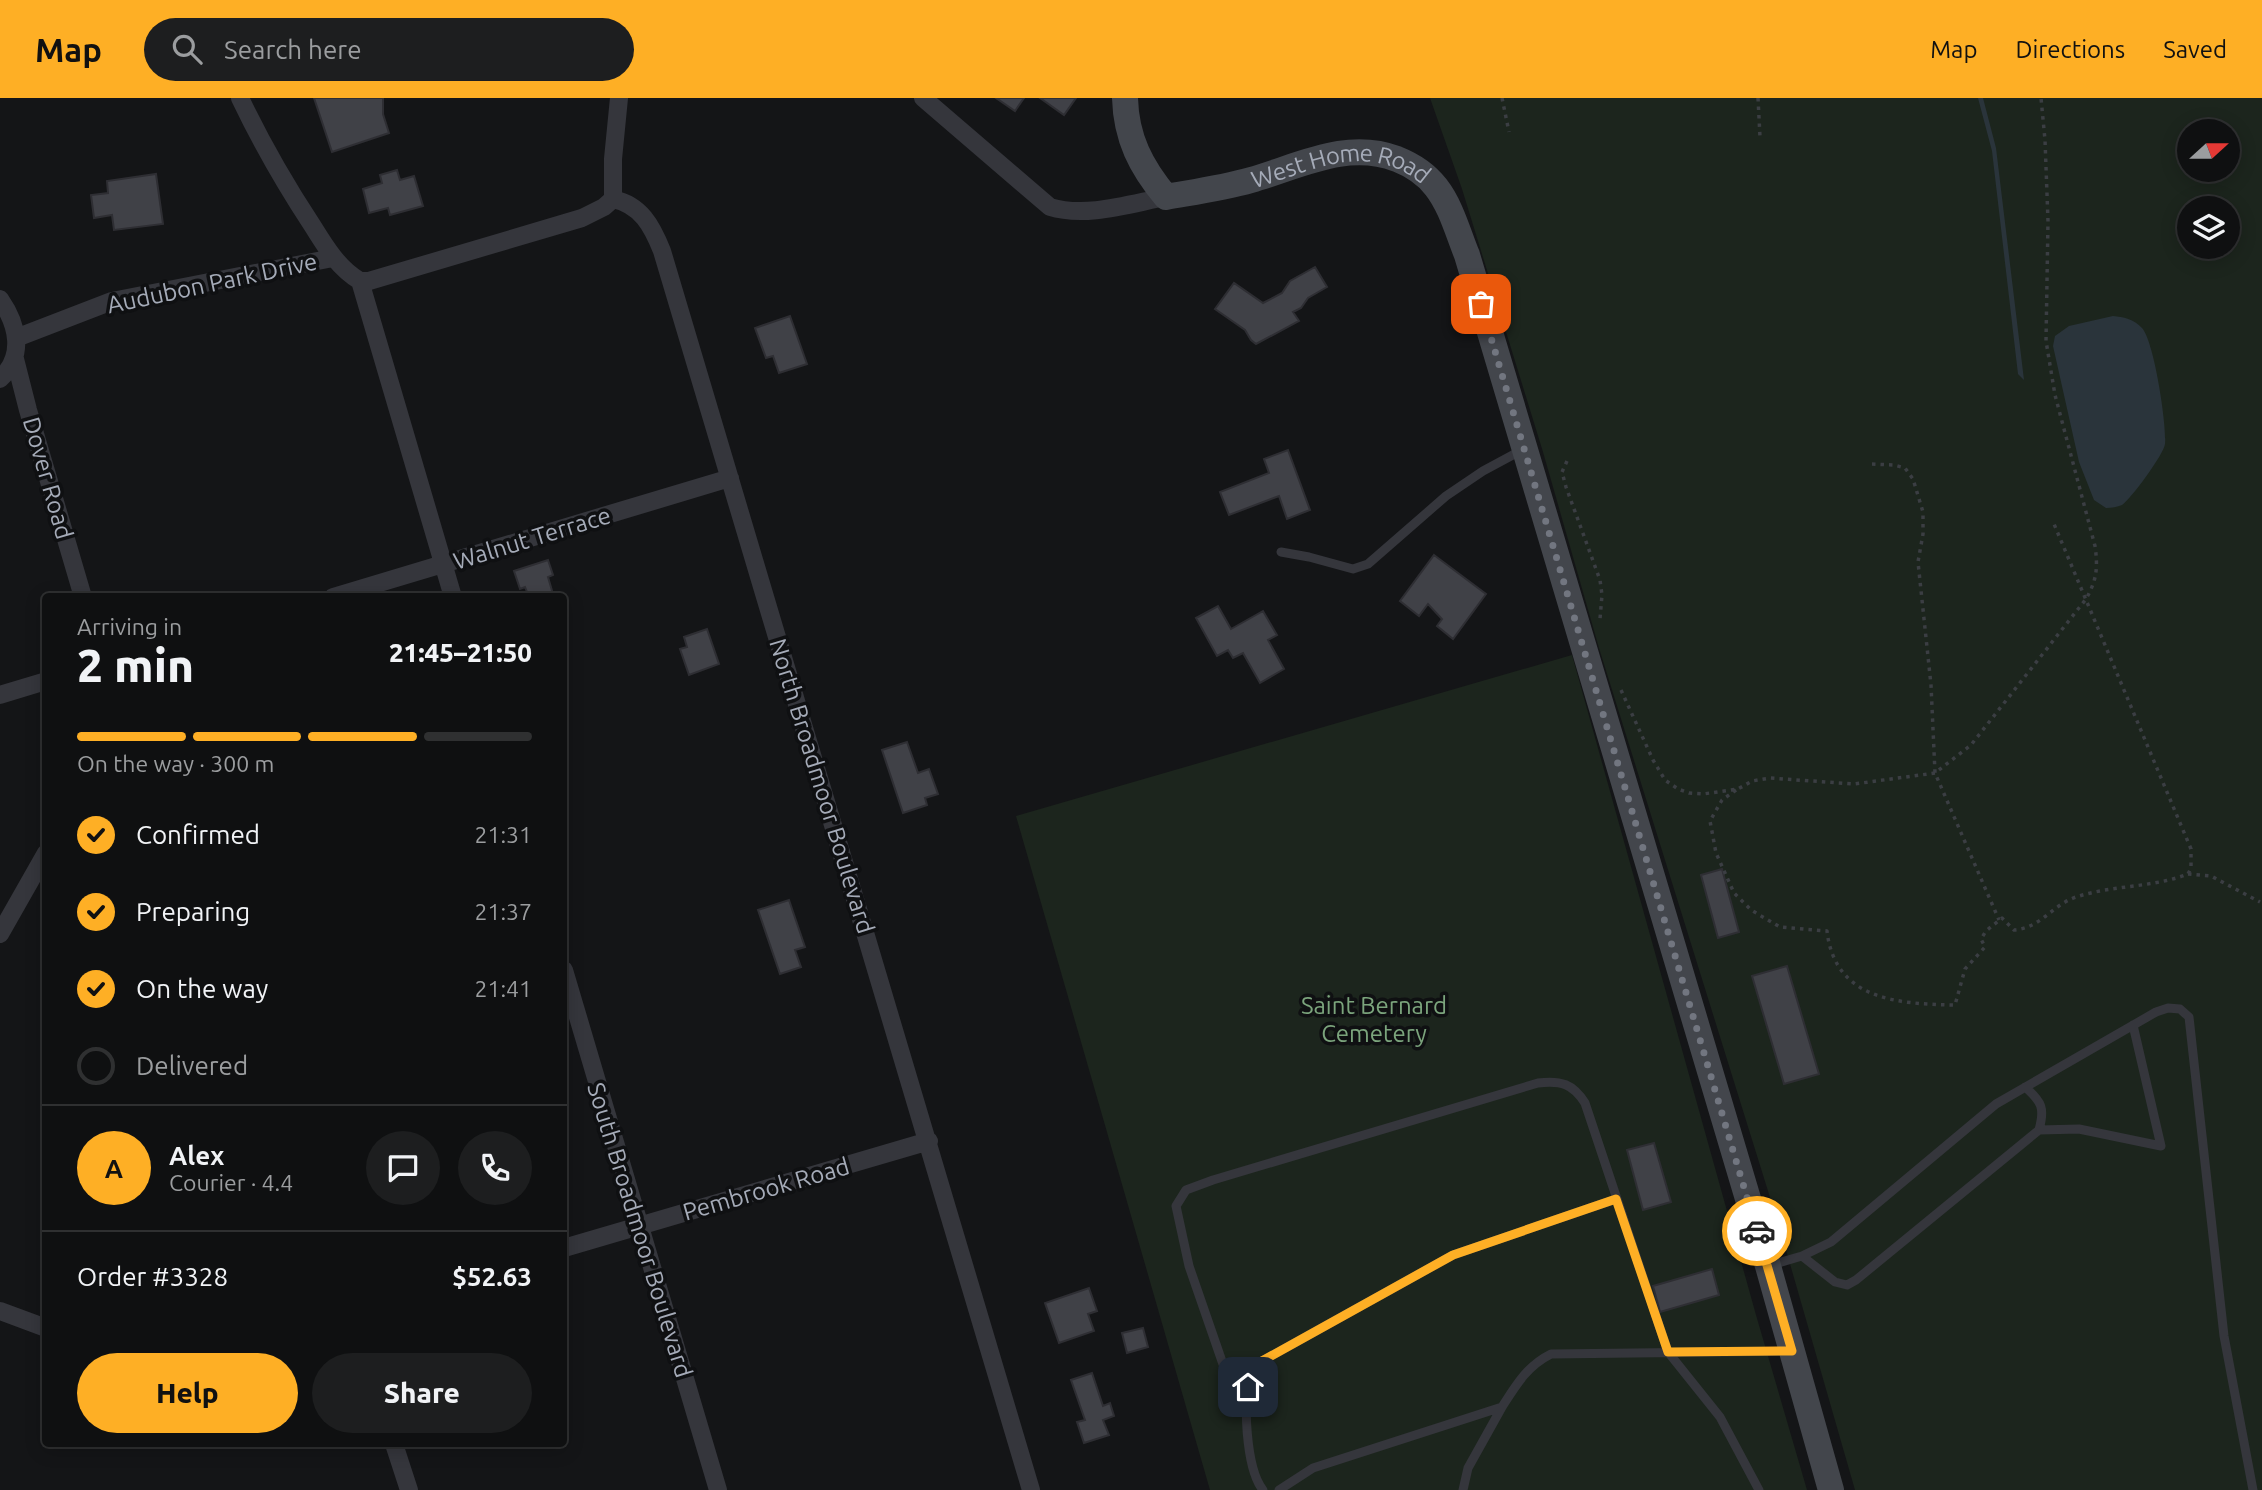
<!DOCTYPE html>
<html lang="en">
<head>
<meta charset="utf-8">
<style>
  body { margin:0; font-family:Ubuntu,sans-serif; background:#1d1e1f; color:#f1f3f6; height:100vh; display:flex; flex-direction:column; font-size:26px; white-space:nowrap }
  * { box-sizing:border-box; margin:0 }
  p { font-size:23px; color:#9b9d9f }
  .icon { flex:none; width:38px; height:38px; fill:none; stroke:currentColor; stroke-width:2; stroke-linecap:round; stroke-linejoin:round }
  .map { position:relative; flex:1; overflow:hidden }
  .details { position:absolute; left:42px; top:495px; width:525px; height:854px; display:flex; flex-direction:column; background:#0f1011; border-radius:7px; box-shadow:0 4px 18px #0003,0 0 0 2px #2f3031 }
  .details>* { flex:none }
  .needle { width:46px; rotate:69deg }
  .controls { position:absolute; left:2177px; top:21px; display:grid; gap:14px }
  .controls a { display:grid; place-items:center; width:63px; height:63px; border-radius:50%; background:#0f1011; box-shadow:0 4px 18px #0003,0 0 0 2px #2f3031; font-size:35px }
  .pin { position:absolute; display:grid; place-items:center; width:60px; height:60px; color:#fff; margin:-30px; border-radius:14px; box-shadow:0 4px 10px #0006 }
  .courier { position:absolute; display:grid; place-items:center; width:70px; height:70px; margin:-35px; border:5px solid #feaf25; border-radius:50%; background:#fff; color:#222; box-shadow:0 2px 9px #0007 }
  .overview em { font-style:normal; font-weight:800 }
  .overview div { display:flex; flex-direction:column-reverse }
  .overview { display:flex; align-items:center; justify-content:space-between; height:119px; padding:0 35px }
  h1 { font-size:46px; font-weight:800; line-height:52px }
  .bar { display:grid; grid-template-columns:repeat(4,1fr); gap:10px 7px; align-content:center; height:84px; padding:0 35px }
  .bar i { height:9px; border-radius:5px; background:#2f3031 }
  .bar .selected { background:#feaf25 }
  .bar p { grid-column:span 4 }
  .line { display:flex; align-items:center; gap:18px; padding:0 35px; border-top:2px solid #2f3031 }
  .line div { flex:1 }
  .round { display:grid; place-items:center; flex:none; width:74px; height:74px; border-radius:37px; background:#1d1e1f }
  ol { padding:0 35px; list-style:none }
  li { display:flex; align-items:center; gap:21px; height:77px }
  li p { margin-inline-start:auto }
  li .icon { padding:7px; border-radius:50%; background:#feaf25; color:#111; stroke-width:4 }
  li:last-child { color:#9b9d9f }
  li i { width:38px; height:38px; border:4px solid #2f3031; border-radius:50% }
  .action { display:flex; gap:14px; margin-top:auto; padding:14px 35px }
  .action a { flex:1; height:80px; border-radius:42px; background:#feaf25; color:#111; font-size:28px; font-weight:800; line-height:80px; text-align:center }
  .action a+a { background:#1d1e1f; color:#f1f3f6 }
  header { display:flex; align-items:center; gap:42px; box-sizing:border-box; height:98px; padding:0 35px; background:#feaf25; color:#111 }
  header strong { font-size:33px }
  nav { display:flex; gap:38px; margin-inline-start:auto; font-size:24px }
  .search { width:490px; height:63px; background:#1d1e1f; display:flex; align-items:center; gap:18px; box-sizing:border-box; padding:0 24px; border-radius:38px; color:#9b9d9f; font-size:26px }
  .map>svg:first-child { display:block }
  .green { fill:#1c251d; fill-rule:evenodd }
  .water { fill:#2a343b }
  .building { fill:#404147; stroke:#2e2e33; stroke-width:2 }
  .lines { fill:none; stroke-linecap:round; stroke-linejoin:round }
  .path { stroke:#3b3e43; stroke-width:3.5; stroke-dasharray:3.5 5; stroke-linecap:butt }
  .lane { stroke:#35363c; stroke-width:9 }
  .street { stroke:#35363c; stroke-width:18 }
  .secondary { stroke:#43464c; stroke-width:26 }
  .done { stroke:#727680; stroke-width:7; stroke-dasharray:0 12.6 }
  .route { stroke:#feaf25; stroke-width:9 }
  .labels { text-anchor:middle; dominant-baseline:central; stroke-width:7; stroke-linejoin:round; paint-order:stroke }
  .street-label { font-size:24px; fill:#a5abb8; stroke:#0f1012 }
  .park-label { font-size:24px; fill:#7ba47c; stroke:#0f1012 }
</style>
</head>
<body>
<header>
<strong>Map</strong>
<div class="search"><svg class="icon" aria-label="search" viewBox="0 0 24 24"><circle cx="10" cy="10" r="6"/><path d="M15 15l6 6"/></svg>Search here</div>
<nav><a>Map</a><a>Directions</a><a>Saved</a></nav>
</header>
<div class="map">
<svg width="2262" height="1392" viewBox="0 0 2262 1392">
  <rect width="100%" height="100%" fill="#141517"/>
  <path class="green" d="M1430,0h832v1392h-407l-73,-254 -183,-588 -56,-196 -81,-263zM2189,33h39v39h-39zM2189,110h39v39h-39z
    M1572,557l184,660 51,175h-597l-194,-674z"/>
  <path class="water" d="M1978,0h5l13,50 28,232 -6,-6 -26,-223z
    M2113,218c10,1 21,3 29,12 12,13 25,97 23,116 -1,10 -34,55 -43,61 -5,2 -10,3 -16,3l-12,-8 -15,-38 -26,-116 2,-10 14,-10z"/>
  <path class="building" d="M314,0h69v16l6,19 -57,19z
    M996,0h28l-9,13z
    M1040,0h36l-12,17z
    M397,72l3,10 14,-4 9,30 -33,9 -2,-7 -19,5 -6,-24 19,-6 -2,-8z
    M156,76l7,50 -49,6 -2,-15 -18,3 -3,-23 17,-2 -1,-12z
    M1315,169l12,20 -19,11 -7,10 -8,4 6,9 -43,23 -5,-4 -6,-10 -30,-21 19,-26 29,20 19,-10 8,-12z
    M790,218l17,48 -28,9 -6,-17 -7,2 -11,-30z
    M1288,352l22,60 -23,9 -8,-23 -50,19 -9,-23 49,-19 -5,-14z
    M1434,457l52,39 -33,45 -16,-13 5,-7 -14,-15 -9,12 -19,-15z
    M548,462l5,15 -5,2 5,17 -9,3h-15l-4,-10 -5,2 -6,-18z
    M1218,508l13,23 32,-18 14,24 -9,5 16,29 -24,14 -17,-30 -10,5 -5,-8 -11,6 -21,-38z
    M707,531l12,35 -30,11 -9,-26 7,-2 -3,-10z
    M907,644l11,31 11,-4 9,25 -13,4 2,7 -24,8 -21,-63z
    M1722,771l17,63 -21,6 -17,-63z
    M789,802l16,47 -10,3 6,17 -21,7 -22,-64z
    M1787,868l32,108 -35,10 -32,-108z
    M1654,1045l17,59 -28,8 -16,-60z
    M1712,1171l7,26 -59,17 -7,-26z
    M1089,1190l8,23 -9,3 6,17 -35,12 -14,-40z
    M1143,1230l5,19 -21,6 -5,-20z
    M1092,1275l11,33 7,-3 4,13 -11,4 6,15 -25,8 -7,-21 8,-2 -14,-40z"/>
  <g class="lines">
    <path class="path" d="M1502,0l7,34
      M1758,0l2,39
      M1567,363l-5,11 4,15 34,93 2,15 -2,24
      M1872,366l22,1 11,3 8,11 10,33v22l-5,28 13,123 4,88 64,147
      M1621,592l32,70 12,20 13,9 11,4 14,1 35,-5 14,-8 18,-3 84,6 81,-11 36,-28 115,-146c11,-19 12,-32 9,-53l-40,-151 -9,-54 2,-120 -3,-81 -4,-42
      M1736,692l-14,10 -12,21 6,32 18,40 17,17 29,17 47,4c8,69 70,73 128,74l10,-36 20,-22 -4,-8 5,-8 16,-13 12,12c27,-2 38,-25 62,-33 36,-12 76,-9 112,-23l3,-6v-19l-137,-325
      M2188,776l23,2 49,26"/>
    <path class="lane" d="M1281,454l28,5 44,12 15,-5 78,-68 37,-25 39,-21
      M2039,1032l40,-1 82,17 -28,-121
      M1802,1158l33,26 12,3 9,-5 183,-150c6,-22 3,-28 -14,-43
      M1771,1167l31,-9 29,-14 165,-138 160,-92 12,-4 12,1 9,8 35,319 29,154
      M1248,1289l-23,-17 -36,-104 -13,-60 10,-16 27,-10 325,-97c23,-3 35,1 47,20l83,249 52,65 39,73
      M1502,1309c14,-22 25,-41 49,-53l239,-3
      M1263,1392c-17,-21 -21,-92 -12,-117 2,-5 7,-8 11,-12l191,-106 163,-56
      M1279,1392l34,-22 189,-61 -34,61 -5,22"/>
    <path class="street" d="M240,0c21,44 45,86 72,127 13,21 26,43 48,56l93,316
      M923,0l127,109c36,11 79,-3 116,-10
      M613,101c28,6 39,27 49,52l369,1239
      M613,101v-40l6,-61
      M360,183h9l213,-63 22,-11 9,-8
      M0,201c18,26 25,57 0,80
      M16,240l96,-37 221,-43
      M15,261l13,51 55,187
      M333,499l397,-119
      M0,597l46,-14
      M0,836l46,-81
      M564,872l154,520
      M564,1150l365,-107
      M0,1213l46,17
      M394,1346l15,46"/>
    <path class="secondary" id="s1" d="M1125,0c1,40 16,69 41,99 28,-5 57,-9 85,-17 49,-14 95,-40 146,-21 15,6 29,15 39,28 15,19 22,46 31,68l301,1011 63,224"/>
  </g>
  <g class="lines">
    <path class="done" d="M1481,206l276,927"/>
    <path class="route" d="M1248,1289l4,-16 10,-10 191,-106 163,-56 52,153 124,-1 -35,-120"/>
  </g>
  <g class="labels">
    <g class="street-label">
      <text stroke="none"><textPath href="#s1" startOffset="290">West Home Road</textPath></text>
      <text transform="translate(212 185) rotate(-12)">Audubon Park Drive</text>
      <text transform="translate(48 380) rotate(74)">Dover Road</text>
      <text transform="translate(532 440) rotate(-17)">Walnut Terrace</text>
      <text transform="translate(822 688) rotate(73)">North Broadmoor Boulevard</text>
      <text transform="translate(766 1091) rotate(-16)">Pembrook Road</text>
      <text transform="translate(640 1132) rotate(73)">South Broadmoor Boulevard</text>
    </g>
    <g class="park-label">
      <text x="1374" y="907">Saint Bernard<tspan x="1374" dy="28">Cemetery</tspan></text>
    </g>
  </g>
</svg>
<div class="controls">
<a><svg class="needle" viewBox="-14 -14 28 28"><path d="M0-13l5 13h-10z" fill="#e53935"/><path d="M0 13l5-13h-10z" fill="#9b9d9f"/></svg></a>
<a><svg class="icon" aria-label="layers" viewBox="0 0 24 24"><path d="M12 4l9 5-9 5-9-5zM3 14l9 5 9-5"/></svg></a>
</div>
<div class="pin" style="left:1481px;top:206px;background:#ea580c"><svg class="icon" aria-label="bag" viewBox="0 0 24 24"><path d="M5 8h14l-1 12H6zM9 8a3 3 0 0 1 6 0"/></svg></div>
<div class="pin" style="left:1248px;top:1289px;background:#1f2937"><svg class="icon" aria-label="home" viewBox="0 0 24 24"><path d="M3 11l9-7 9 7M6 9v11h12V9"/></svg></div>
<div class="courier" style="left:1757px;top:1133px"><svg class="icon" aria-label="car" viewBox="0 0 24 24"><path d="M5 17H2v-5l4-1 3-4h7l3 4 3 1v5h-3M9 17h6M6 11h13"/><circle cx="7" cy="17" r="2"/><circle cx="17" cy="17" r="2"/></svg></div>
<section class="details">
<div class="overview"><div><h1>2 min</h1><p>Arriving in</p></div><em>21:45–21:50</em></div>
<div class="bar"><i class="selected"></i><i class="selected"></i><i class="selected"></i><i></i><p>On the way · 300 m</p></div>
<ol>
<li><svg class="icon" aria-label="check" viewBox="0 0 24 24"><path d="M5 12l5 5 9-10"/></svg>Confirmed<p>21:31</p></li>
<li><svg class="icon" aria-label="check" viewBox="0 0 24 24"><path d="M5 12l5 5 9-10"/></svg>Preparing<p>21:37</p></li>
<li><svg class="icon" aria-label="check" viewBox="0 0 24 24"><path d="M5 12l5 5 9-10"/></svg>On the way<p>21:41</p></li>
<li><i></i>Delivered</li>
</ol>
<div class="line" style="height:126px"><b class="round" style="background:#feaf25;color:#111">A</b><div><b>Alex</b><p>Courier · 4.4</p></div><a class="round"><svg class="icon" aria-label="chat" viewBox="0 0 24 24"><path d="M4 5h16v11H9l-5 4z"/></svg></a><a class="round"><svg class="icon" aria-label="phone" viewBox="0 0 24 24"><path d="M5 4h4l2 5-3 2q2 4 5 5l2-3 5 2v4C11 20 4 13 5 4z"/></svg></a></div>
<div class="line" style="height:91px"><div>Order #3328</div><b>$52.63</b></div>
<div class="action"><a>Help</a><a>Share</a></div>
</section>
</div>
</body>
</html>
